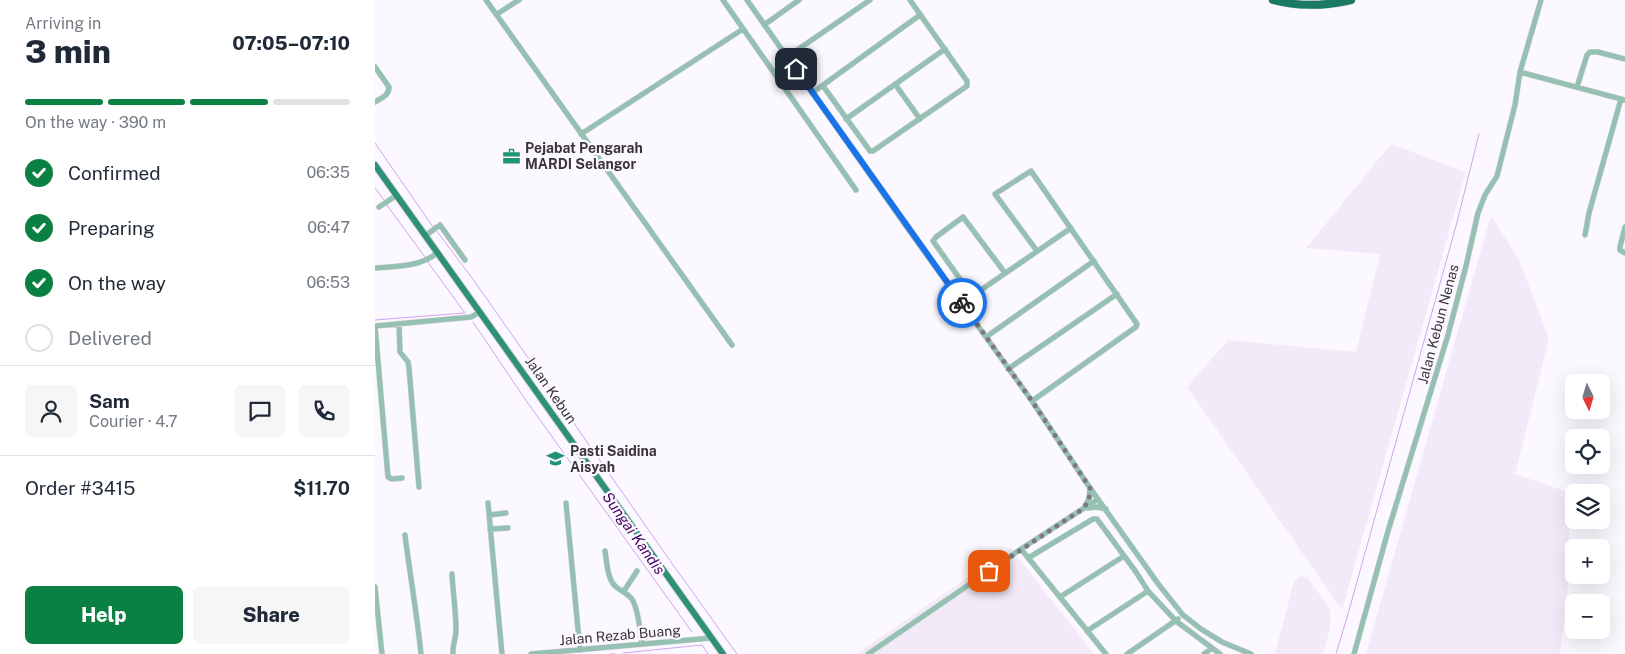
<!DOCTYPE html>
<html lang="en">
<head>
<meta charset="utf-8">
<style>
  body { margin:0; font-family:"Public Sans",sans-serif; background:#f6f6f7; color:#1f2937; height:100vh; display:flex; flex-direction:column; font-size:19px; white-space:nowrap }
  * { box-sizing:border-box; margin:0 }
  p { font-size:16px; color:#747a83 }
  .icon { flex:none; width:28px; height:28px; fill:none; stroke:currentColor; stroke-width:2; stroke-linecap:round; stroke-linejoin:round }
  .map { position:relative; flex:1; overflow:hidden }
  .sheet { display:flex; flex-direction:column; background:#fff; width:375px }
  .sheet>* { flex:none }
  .needle { width:32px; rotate:175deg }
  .tools { position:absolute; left:1190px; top:374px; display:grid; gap:10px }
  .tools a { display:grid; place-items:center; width:45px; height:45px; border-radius:8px; background:#fff; box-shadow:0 5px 20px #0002; font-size:25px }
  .pin { position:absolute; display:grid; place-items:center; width:42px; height:42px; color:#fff; margin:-21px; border-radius:10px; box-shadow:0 2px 8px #0006 }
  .courier { position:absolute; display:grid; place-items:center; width:50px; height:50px; margin:-25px; border:4px solid #1a73e8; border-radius:50%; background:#fff; color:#222; box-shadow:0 1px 6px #0007 }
  .summary em { font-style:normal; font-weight:800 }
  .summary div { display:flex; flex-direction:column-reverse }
  .summary { display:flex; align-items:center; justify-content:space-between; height:85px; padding:0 25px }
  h1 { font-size:32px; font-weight:800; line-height:38px }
  .bar { display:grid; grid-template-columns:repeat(4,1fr); gap:8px 5px; align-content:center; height:60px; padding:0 25px }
  .bar i { height:6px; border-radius:4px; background:#e0e1e3 }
  .bar .current { background:#0b8043 }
  .bar p { grid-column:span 4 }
  .line { display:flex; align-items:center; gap:12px; padding:0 25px; border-top:1px solid #e0e1e3 }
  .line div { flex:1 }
  .round { display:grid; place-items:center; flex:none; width:52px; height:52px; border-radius:8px; background:#f6f6f7 }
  ol { padding:0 25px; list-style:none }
  li { display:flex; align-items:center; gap:15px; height:55px }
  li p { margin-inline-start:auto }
  li .icon { padding:5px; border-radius:50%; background:#0b8043; color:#fff; stroke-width:4 }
  li:last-child { color:#747a83 }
  li i { width:28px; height:28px; border:2px solid #e0e1e3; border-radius:50% }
  .button { display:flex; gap:10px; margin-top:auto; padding:10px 25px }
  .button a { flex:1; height:58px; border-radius:8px; background:#0b8043; color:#fff; font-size:20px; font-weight:800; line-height:58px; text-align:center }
  .button a+a { background:#f6f6f7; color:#1f2937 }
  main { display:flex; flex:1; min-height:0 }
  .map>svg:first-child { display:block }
  .built { fill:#f2eaf8 }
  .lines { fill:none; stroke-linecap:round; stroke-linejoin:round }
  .stream { stroke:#d1a3ef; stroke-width:1 }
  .minor-casing { stroke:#d9d5dc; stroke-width:6 }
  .major-casing { stroke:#d9d5dc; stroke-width:8 }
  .highway-casing { stroke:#d9d5dc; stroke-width:9 }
  .minor { stroke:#95c1b2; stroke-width:5 }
  .major { stroke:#2e9075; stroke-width:6 }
  .highway { stroke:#1b7a62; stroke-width:8 }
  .done { stroke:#7d7980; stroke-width:5; stroke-dasharray:0 9 }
  .route { stroke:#1a73e8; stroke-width:6 }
  .labels { text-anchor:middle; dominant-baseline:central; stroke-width:4.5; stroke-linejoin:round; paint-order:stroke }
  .poi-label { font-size:14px; font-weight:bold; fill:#39353b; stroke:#fcf8ff; text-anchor:start }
  .street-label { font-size:14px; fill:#39353b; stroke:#fcf8ff }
  .water-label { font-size:15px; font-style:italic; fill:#460462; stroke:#fcf8ff }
</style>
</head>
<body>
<main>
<section class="sheet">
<div class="summary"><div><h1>3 min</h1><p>Arriving in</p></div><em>07:05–07:10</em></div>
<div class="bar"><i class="current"></i><i class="current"></i><i class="current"></i><i></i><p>On the way · 390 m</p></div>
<ol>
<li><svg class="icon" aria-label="check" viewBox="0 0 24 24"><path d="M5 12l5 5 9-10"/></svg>Confirmed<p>06:35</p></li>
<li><svg class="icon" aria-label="check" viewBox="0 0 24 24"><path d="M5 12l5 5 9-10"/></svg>Preparing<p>06:47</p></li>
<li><svg class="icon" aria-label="check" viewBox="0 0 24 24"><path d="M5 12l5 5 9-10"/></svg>On the way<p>06:53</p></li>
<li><i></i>Delivered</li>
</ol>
<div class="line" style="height:90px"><a class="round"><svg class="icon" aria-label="person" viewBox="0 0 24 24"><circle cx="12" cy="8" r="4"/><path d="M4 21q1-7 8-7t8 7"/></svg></a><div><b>Sam</b><p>Courier · 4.7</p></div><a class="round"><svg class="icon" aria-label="chat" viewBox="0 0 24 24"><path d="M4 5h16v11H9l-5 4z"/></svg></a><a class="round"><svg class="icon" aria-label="phone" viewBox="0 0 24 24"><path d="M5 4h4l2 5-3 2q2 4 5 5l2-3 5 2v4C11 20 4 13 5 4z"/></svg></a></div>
<div class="line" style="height:65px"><div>Order #3415</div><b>$11.70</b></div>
<div class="button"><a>Help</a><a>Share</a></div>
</section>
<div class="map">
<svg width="1250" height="654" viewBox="0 0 1250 654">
  <rect width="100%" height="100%" fill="#fcf8ff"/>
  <path class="built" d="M1016,144l75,28 -124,438 -155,-223 41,-47 128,12 24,-98 -74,-6z
    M1116,215l28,45 30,78 -34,136 53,18 2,75 -10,87h-194z
    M636,548l83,106h-238z
    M925,576l7,1 22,30 2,8 -1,14 -7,25h-48l19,-73z"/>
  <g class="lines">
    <path class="stream" d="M0,143l58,84
      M0,188l9,12
      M11,204l39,53
      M61,230l39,52 196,280 66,92
      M52,261l38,52
      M0,320l89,-7
      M98,322l52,77 167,233
      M248,653l79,-8 6,9
      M235,654h5
      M961,654l12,-40 108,-388 23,-92"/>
    <defs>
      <path id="minor" d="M111,0l246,345
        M348,0l133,190
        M372,0l159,226 126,175 58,87 69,97 24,30 18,14 21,13 29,12
        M122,14l22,-14
        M389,25l35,-25
        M412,57l83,-57
        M0,67l14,20c0,9 -8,11 -14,15
        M1145,72l105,28
        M520,84l25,35
        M448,86l47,65h3l94,-65v-5l-57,-81
        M1202,87l10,-32 3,-3h8l27,7
        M437,93l108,-78
        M471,119l99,-70
        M206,134l162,-105
        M4,207l18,-12
        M65,225l25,35
        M1250,227l-5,20v3l5,3
        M1210,235l4,-22 32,-114
        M50,236l12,-9
        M0,268c22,-2 45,-1 62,-15
        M597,296l-39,-55 3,-4 27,-20 42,56
        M587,303l109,-75
        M24,324l1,28 8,10 1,6 10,119
        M0,326l13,151 4,2 10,-1
        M0,326l96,-9 9,-5
        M611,337l108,-76
        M633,369l109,-75
        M657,401l104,-74 1,-3 -106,-153 -36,23 42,57
        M113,503l14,151
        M191,503l14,147
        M709,508l5,-9 1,-11
        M712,508l10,-1 9,2
        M114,515l17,-2
        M115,529l18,-1
        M30,535c5,40 12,79 16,119
        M646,549l85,105
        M230,551c2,11 2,27 10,35 5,5 14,7 18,15 6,12 7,29 9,43
        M653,558l65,-39h4l39,53 12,19 28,30 44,33
        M77,574c1,19 4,37 4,56 0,9 -4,16 -3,24
        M0,587l7,67
        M249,591l13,-20
        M685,597l64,-41
        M712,631l61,-40
        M156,654l180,-16
        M493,654l153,-105 77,-50
        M752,654l51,-35
        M829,654l8,-6
        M979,654l34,-123 60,-196 18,-69 12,-53 7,-18 12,-19 18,-71 5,-33 21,-72"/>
      <path id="major" d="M0,165l348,489"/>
      <path id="highway" d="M898,0c26,7 52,6 78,0"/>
    </defs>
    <use href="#minor" class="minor-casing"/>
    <use href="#major" class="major-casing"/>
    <use href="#highway" class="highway-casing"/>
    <use href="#minor" class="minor"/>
    <use href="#major" class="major"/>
    <use href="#highway" class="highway"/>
  </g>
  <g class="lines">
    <path class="done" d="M587,303l70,98 58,87 -1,11 -5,9 -95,63"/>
    <path class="route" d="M421,69l166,234"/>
  </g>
  <defs>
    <symbol id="office-bare" viewBox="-9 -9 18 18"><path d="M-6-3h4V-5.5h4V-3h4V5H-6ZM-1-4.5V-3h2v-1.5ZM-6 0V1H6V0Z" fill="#219477" stroke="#fcf8ff" stroke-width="2.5" paint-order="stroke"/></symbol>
    <symbol id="school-bare" viewBox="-9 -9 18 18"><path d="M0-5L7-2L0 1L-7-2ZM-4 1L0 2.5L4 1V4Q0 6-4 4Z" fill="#219477" stroke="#fcf8ff" stroke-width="2.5" paint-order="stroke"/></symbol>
  </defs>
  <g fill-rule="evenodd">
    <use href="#office-bare" x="124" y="144" width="25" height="25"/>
    <use href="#school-bare" x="168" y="446" width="25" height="25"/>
  </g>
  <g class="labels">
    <g class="poi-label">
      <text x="150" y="148">Pejabat Pengarah<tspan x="150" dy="16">MARDI Selangor</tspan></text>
      <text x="195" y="451">Pasti Saidina<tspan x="195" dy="16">Aisyah</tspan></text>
    </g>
    <g class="street-label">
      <text transform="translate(1063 324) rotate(-75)">Jalan Kebun Nenas</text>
      <text transform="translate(176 390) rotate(55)">Jalan Kebun</text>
      <text transform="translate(245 635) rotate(-5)">Jalan Rezab Buang</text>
    </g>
    <g class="water-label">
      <text transform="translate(259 533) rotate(55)">Sungai Kandis</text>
    </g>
  </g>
</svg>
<div class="tools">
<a><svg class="needle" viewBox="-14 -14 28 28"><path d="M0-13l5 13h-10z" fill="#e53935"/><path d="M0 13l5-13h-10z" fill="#747a83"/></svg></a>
<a><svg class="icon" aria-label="locate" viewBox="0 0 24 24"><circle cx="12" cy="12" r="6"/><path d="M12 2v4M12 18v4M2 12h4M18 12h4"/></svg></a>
<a><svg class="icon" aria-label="layers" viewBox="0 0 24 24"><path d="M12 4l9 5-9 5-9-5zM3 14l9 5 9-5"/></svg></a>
<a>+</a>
<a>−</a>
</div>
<div class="pin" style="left:614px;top:571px;background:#ea580c"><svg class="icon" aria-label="bag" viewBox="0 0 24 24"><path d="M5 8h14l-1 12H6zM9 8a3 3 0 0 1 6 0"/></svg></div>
<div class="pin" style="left:421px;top:69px;background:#1f2937"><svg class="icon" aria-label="home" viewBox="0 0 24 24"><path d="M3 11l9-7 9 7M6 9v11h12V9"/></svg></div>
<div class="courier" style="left:587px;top:303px"><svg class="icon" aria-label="bike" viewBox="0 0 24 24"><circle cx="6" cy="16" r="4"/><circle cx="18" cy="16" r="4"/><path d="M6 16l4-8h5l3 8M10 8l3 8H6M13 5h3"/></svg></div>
</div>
</main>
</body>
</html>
